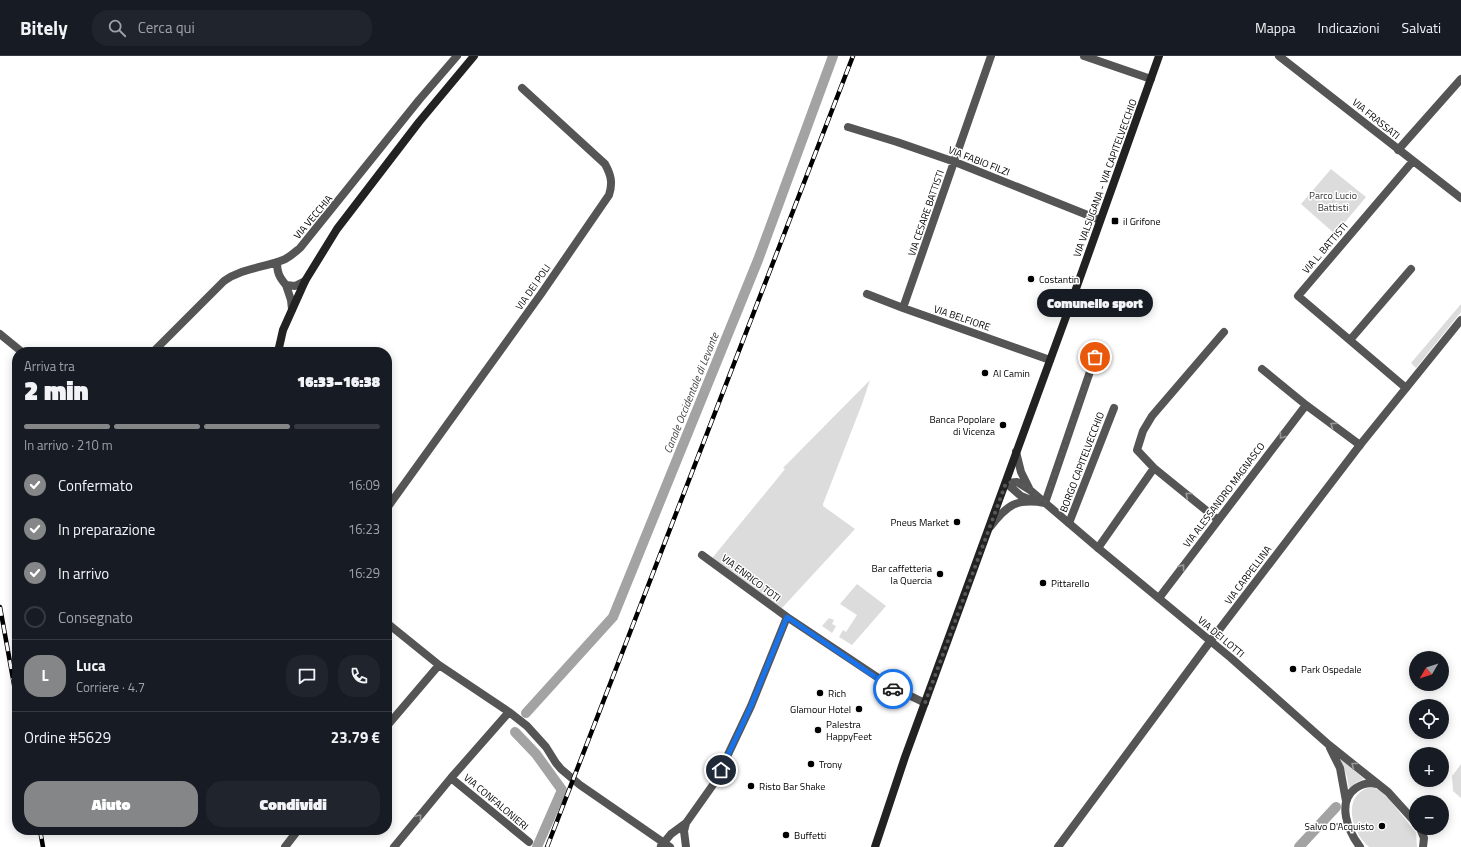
<!DOCTYPE html>
<html lang="it">
<head>
<meta charset="utf-8">
<style>
  body { margin:0; font-family:"Titillium Web",sans-serif; background:#20242c; color:#f1f3f6; height:100vh; display:flex; flex-direction:column; font-size:15px; white-space:nowrap }
  * { box-sizing:border-box; margin:0 }
  p { font-size:13px; color:#9ea1a6 }
  .icon { flex:none; width:22px; height:22px; fill:none; stroke:currentColor; stroke-width:2; stroke-linecap:round; stroke-linejoin:round }
  .map { position:relative; flex:1; overflow:hidden }
  .side { position:absolute; left:12px; top:291px; width:380px; height:488px; display:flex; flex-direction:column; background:#171b24; border-radius:16px; box-shadow:0 2px 10px #0003 }
  .side>* { flex:none }
  .needle { width:26px; rotate:231deg }
  .tools { position:absolute; left:1409px; top:595px; display:grid; gap:8px }
  .tools a { display:grid; place-items:center; width:40px; height:40px; border-radius:50%; background:#171b24; box-shadow:0 2px 10px #0003; font-size:20px }
  .pin { position:absolute; display:grid; place-items:center; width:34px; height:34px; color:#fff; margin:-17px; border:2px solid #fff; border-radius:50%; box-shadow:0 1px 4px #0007 }
  .courier { position:absolute; display:grid; place-items:center; width:40px; height:40px; margin:-20px; border:3px solid #1a73e8; border-radius:50%; background:#fff; color:#222; box-shadow:0 1px 5px #0007 }
  .bubble { position:absolute; height:28px; border-radius:14px; background:#171b24; box-shadow:0 2px 10px #0003; font-size:13px; font-weight:800; line-height:28px; text-align:center }
  .summary em { font-style:normal; font-weight:800 }
  .summary div { display:flex; flex-direction:column-reverse }
  .summary { display:flex; align-items:center; justify-content:space-between; height:68px; padding:0 12px }
  h1 { font-size:26px; font-weight:800; line-height:30px }
  .bar { display:grid; grid-template-columns:repeat(4,1fr); gap:6px 4px; align-content:center; height:48px; padding:0 12px }
  .bar i { height:5px; border-radius:3px; background:#363941 }
  .bar .current { background:#858687 }
  .bar p { grid-column:span 4 }
  .line { display:flex; align-items:center; gap:10px; padding:0 12px; border-top:1px solid #363941 }
  .line div { flex:1 }
  .round { display:grid; place-items:center; flex:none; width:42px; height:42px; border-radius:16px; background:#20242c }
  ol { padding:0 12px; list-style:none }
  li { display:flex; align-items:center; gap:12px; height:44px }
  li p { margin-inline-start:auto }
  li .icon { padding:4px; border-radius:50%; background:#858687; color:#fff; stroke-width:4 }
  li:last-child { color:#9ea1a6 }
  li i { width:22px; height:22px; border:2px solid #363941; border-radius:50% }
  .action { display:flex; gap:8px; margin-top:auto; padding:8px 12px }
  .action a { flex:1; height:46px; border-radius:16px; background:#858687; color:#fff; font-size:16px; font-weight:800; line-height:46px; text-align:center }
  .action a+a { background:#20242c; color:#f1f3f6 }
  header { display:flex; align-items:center; gap:24px; box-sizing:border-box; height:56px; padding:0 20px; background:#171b24; border-bottom:1px solid #363941 }
  header strong { font-size:19px }
  nav { display:flex; gap:22px; margin-inline-start:auto; font-size:14px }
  .search { width:280px; height:36px; background:#20242c; display:flex; align-items:center; gap:10px; box-sizing:border-box; padding:0 14px; border-radius:16px; color:#9ea1a6; font-size:15px }
  .map>svg:first-child { display:block }
  .green { fill:#dcdcdc }
  .lines { fill:none; stroke-linecap:round; stroke-linejoin:round }
  .canal { stroke:#a3a3a3; stroke-width:10 }
  .minor { stroke:#555; stroke-width:8 }
  .tertiary { stroke:#555; stroke-width:8 }
  .secondary { stroke:#222; stroke-width:8 }
  .rail-casing { stroke:#000; stroke-width:4.5 }
  .rail { stroke:#fff; stroke-width:3; stroke-dasharray:9; stroke-linecap:butt }
  .oneway { stroke:#999 }
  .done { stroke:#595959; stroke-width:4; stroke-dasharray:0 7.2 }
  .route { stroke:#1a73e8; stroke-width:5 }
  .poi-dot { fill:#000; stroke:#fff; stroke-width:1.5 }
  .labels { text-anchor:middle; dominant-baseline:central; stroke-width:3; stroke-linejoin:round; paint-order:stroke }
  .street-label { font-size:10px; fill:#000; stroke:#fff }
  .park-label { font-size:10px; fill:#333; stroke:#fff }
  .poi-label { font-size:10px; fill:#000; stroke:#fff; text-anchor:start }
  .water-label { font-size:11px; font-style:italic; fill:#444; stroke:#fff }
</style>
</head>
<body>
<header>
<strong>Bitely</strong>
<div class="search"><svg class="icon" aria-label="search" viewBox="0 0 24 24"><circle cx="10" cy="10" r="6"/><path d="M15 15l6 6"/></svg>Cerca qui</div>
<nav><a>Mappa</a><a>Indicazioni</a><a>Salvati</a></nav>
</header>
<div class="map">
<svg width="1461" height="791" viewBox="0 0 1461 791">
  <rect width="100%" height="100%" fill="#fff"/>
  <path class="green" d="M1331,113l35,28 -31,37 -34,-30z
    M1461,248v8l-45,56 -5,-5z
    M870,324l-8,24 -39,100v2l32,23 -73,79 -73,-46 76,-93 -2,-1z
    M857,528l29,22 -34,39 -13,-8 4,-7 3,2 11,-17 -17,-11z
    M829,562l5,2 -2,4 4,2 -4,7 -10,-7z
    M1340,702l24,21 -7,3 -8,7 -2,-12z
    M1461,708v34l-8,-7 -1,-16h1z
    M1367,732h8l5,3 10,9 26,33 1,14h-48c-16,-13 -28,-48 -2,-59z"/>
  <g class="lines">
    <path class="canal" d="M526,657l87,-96 145,-357 75,-204
      M515,676l21,22 26,36 -25,57
      M1299,791l37,-40"/>
    <path class="minor" d="M1084,0l67,23
      M1279,0l182,142
      M848,71l49,15 58,20 145,58
      M1398,94l63,-71
      M277,206c0,10 2,15 9,23l9,1 10,-5
      M286,229l5,15 1,9
      M867,238l36,14 147,52
      M903,252l88,-252
      M0,278l22,18
      M1350,284l61,-71
      M153,296l71,-71c18,-13 39,-13 59,-21 6,-2 12,-8 17,-12l119,-148 38,-44
      M1262,313l44,36 54,40
      M1406,332l-108,-92 115,-135
      M1045,447l50,-146
      M387,452l154,-214 68,-99c4,-12 2,-20 -4,-31l-83,-76
      M1218,464l-64,-52 -17,-18 6,-19 9,-15 72,-84
      M1069,467l45,-115
      M1098,492l56,-80
      M702,499l85,62 105,70 33,16
      M1159,542l147,-193
      M387,567l52,42 70,47 18,14 19,21 10,16 5,6 19,16 90,62
      M387,670l52,-61
      M451,722l78,64
      M661,790l10,-12 15,-11 29,-41 36,-76 36,-89
      M285,791l13,-17
      M394,791l57,-69 58,-66
      M686,791l-2,-16 2,-8"/>
    <path class="tertiary" d="M1016,396l5,20 8,16
      M1006,427l11,-1 13,8 68,58 133,110 98,87 59,47 28,31
      M1006,427l15,13 10,4
      M990,471c17,-22 26,-29 55,-24
      M1330,692l10,20 6,33
      M1420,772l4,10 -1,9
      M1058,791l148,-200 154,-202 101,-125
      M1360,791c-12,-16 -24,-45 -4,-59 7,-5 13,-6 21,-4"/>
    <path class="secondary" d="M278,296l5,-22 22,-49 32,-52 82,-107 55,-66
      M875,791l30,-90 162,-443 92,-258"/>
    <defs>
      <path id="rail" d="M0,551l17,94
        M40,774l3,17
        M547,791l306,-791"/>
    </defs>
    <use href="#rail" class="rail-casing"/>
    <use href="#rail" class="rail"/>
  </g>
  <defs><path id="oneway-chevron" d="M-2-3.5L2.5 0L-2 3.5" fill="none" stroke-width="1.6" stroke-linecap="round" stroke-linejoin="round"/></defs>
  <g class="oneway">
    <use href="#oneway-chevron" transform="translate(1333 369) rotate(-144)"/>
    <use href="#oneway-chevron" transform="translate(1282 380) rotate(127)"/>
    <use href="#oneway-chevron" transform="translate(1188 439) rotate(-141)"/>
    <use href="#oneway-chevron" transform="translate(1182 511) rotate(-53)"/>
    <use href="#oneway-chevron" transform="translate(1354 709) rotate(-142)"/>
    <use href="#oneway-chevron" transform="translate(419 761) rotate(-50)"/>
  </g>
  <g class="lines">
    <path class="done" d="M893,633l32,14 81,-220c18,-3 26,9 39,20l50,-146"/>
    <path class="route" d="M721,714l30,-64 36,-89 106,72"/>
  </g>
  <g class="poi-dot">
    <rect x="1111" y="161" width="8" height="8" rx="2"/>
    <circle cx="1031" cy="223" r="4"/>
    <circle cx="985" cy="317" r="4"/>
    <circle cx="1003" cy="369" r="4"/>
    <circle cx="957" cy="466" r="4"/>
    <circle cx="940" cy="518" r="4"/>
    <circle cx="1043" cy="527" r="4"/>
    <circle cx="1293" cy="613" r="4"/>
    <circle cx="820" cy="637" r="4"/>
    <circle cx="859" cy="653" r="4"/>
    <circle cx="818" cy="674" r="4"/>
    <circle cx="811" cy="708" r="4"/>
    <circle cx="751" cy="730" r="4"/>
    <circle cx="1382" cy="770" r="4"/>
    <circle cx="786" cy="779" r="4"/>
  </g>
  <g class="labels">
    <g class="street-label">
      <text transform="translate(1376 63) rotate(39)">VIA FRASSATI</text>
      <text transform="translate(979 105) rotate(21)">VIA FABIO FILZI</text>
      <text transform="translate(1105 122) rotate(-70)">VIA VALSUGANA - VIA CAPITELVECCHIO</text>
      <text transform="translate(926 157) rotate(-71)">VIA CESARE BATTISTI</text>
      <text transform="translate(313 161) rotate(-50)">VIA VECCHIA</text>
      <text transform="translate(1325 192) rotate(-49)">VIA L. BATTISTI</text>
      <text transform="translate(533 231) rotate(-55)">VIA DEI POLI</text>
      <text transform="translate(962 262) rotate(19)">VIA BELFIORE</text>
      <text transform="translate(1082 406) rotate(-69)">BORGO CAPITELVECCHIO</text>
      <text transform="translate(1224 439) rotate(-53)">VIA ALESSANDRO MAGNASCO</text>
      <text transform="translate(1248 519) rotate(-53)">VIA CARPELLINA</text>
      <text transform="translate(751 522) rotate(37)">VIA ENRICO TOTI</text>
      <text transform="translate(1221 581) rotate(40)">VIA DEI LOTTI</text>
      <text transform="translate(496 746) rotate(40)">VIA CONFALONIERI</text>
    </g>
    <g class="park-label">
      <text x="1333" y="139">Parco Lucio<tspan x="1333" dy="12">Battisti</tspan></text>
    </g>
    <g class="poi-label">
      <text x="1123" y="165">il Grifone</text>
      <text x="1039" y="223">Costantin</text>
      <text x="993" y="317">Al Camin</text>
      <text x="995" y="363" text-anchor="end">Banca Popolare<tspan x="995" dy="12">di Vicenza</tspan></text>
      <text x="949" y="466" text-anchor="end">Pneus Market</text>
      <text x="932" y="512" text-anchor="end">Bar caffetteria<tspan x="932" dy="12">la Quercia</tspan></text>
      <text x="1051" y="527">Pittarello</text>
      <text x="1301" y="613">Park Ospedale</text>
      <text x="828" y="637">Rich</text>
      <text x="851" y="653" text-anchor="end">Glamour Hotel</text>
      <text x="826" y="668">Palestra<tspan x="826" dy="12">HappyFeet</tspan></text>
      <text x="819" y="708">Trony</text>
      <text x="759" y="730">Risto Bar Shake</text>
      <text x="1374" y="770" text-anchor="end">Salvo D'Acquisto</text>
      <text x="794" y="779">Buffetti</text>
    </g>
    <g class="water-label">
      <text transform="translate(691 337) rotate(-68)">Canale Occidentale di Levante</text>
    </g>
  </g>
</svg>
<div class="tools">
<a><svg class="needle" viewBox="-14 -14 28 28"><path d="M0-13l5 13h-10z" fill="#e53935"/><path d="M0 13l5-13h-10z" fill="#9ea1a6"/></svg></a>
<a><svg class="icon" aria-label="locate" viewBox="0 0 24 24"><circle cx="12" cy="12" r="6"/><path d="M12 2v4M12 18v4M2 12h4M18 12h4"/></svg></a>
<a>+</a>
<a>−</a>
</div>
<div class="pin" style="left:1095px;top:301px;background:#ea580c"><svg class="icon" aria-label="bag" viewBox="0 0 24 24"><path d="M5 8h14l-1 12H6zM9 8a3 3 0 0 1 6 0"/></svg></div>
<div class="pin" style="left:721px;top:714px;background:#1f2937"><svg class="icon" aria-label="home" viewBox="0 0 24 24"><path d="M3 11l9-7 9 7M6 9v11h12V9"/></svg></div>
<div class="courier" style="left:893px;top:633px"><svg class="icon" aria-label="car" viewBox="0 0 24 24"><path d="M5 17H2v-5l4-1 3-4h7l3 4 3 1v5h-3M9 17h6M6 11h13"/><circle cx="7" cy="17" r="2"/><circle cx="17" cy="17" r="2"/></svg></div>
<div class="bubble" style="left:1037px;top:233px;width:116px">Comunello sport</div>
<section class="side">
<div class="summary"><div><h1>2 min</h1><p>Arriva tra</p></div><em>16:33–16:38</em></div>
<div class="bar"><i class="current"></i><i class="current"></i><i class="current"></i><i></i><p>In arrivo · 210 m</p></div>
<ol>
<li><svg class="icon" aria-label="check" viewBox="0 0 24 24"><path d="M5 12l5 5 9-10"/></svg>Confermato<p>16:09</p></li>
<li><svg class="icon" aria-label="check" viewBox="0 0 24 24"><path d="M5 12l5 5 9-10"/></svg>In preparazione<p>16:23</p></li>
<li><svg class="icon" aria-label="check" viewBox="0 0 24 24"><path d="M5 12l5 5 9-10"/></svg>In arrivo<p>16:29</p></li>
<li><i></i>Consegnato</li>
</ol>
<div class="line" style="height:72px"><b class="round" style="background:#858687;color:#fff">L</b><div><b>Luca</b><p>Corriere · 4.7</p></div><a class="round"><svg class="icon" aria-label="chat" viewBox="0 0 24 24"><path d="M4 5h16v11H9l-5 4z"/></svg></a><a class="round"><svg class="icon" aria-label="phone" viewBox="0 0 24 24"><path d="M5 4h4l2 5-3 2q2 4 5 5l2-3 5 2v4C11 20 4 13 5 4z"/></svg></a></div>
<div class="line" style="height:52px"><div>Ordine #5629</div><b>23.79 €</b></div>
<div class="action"><a>Aiuto</a><a>Condividi</a></div>
</section>
</div>
</body>
</html>
